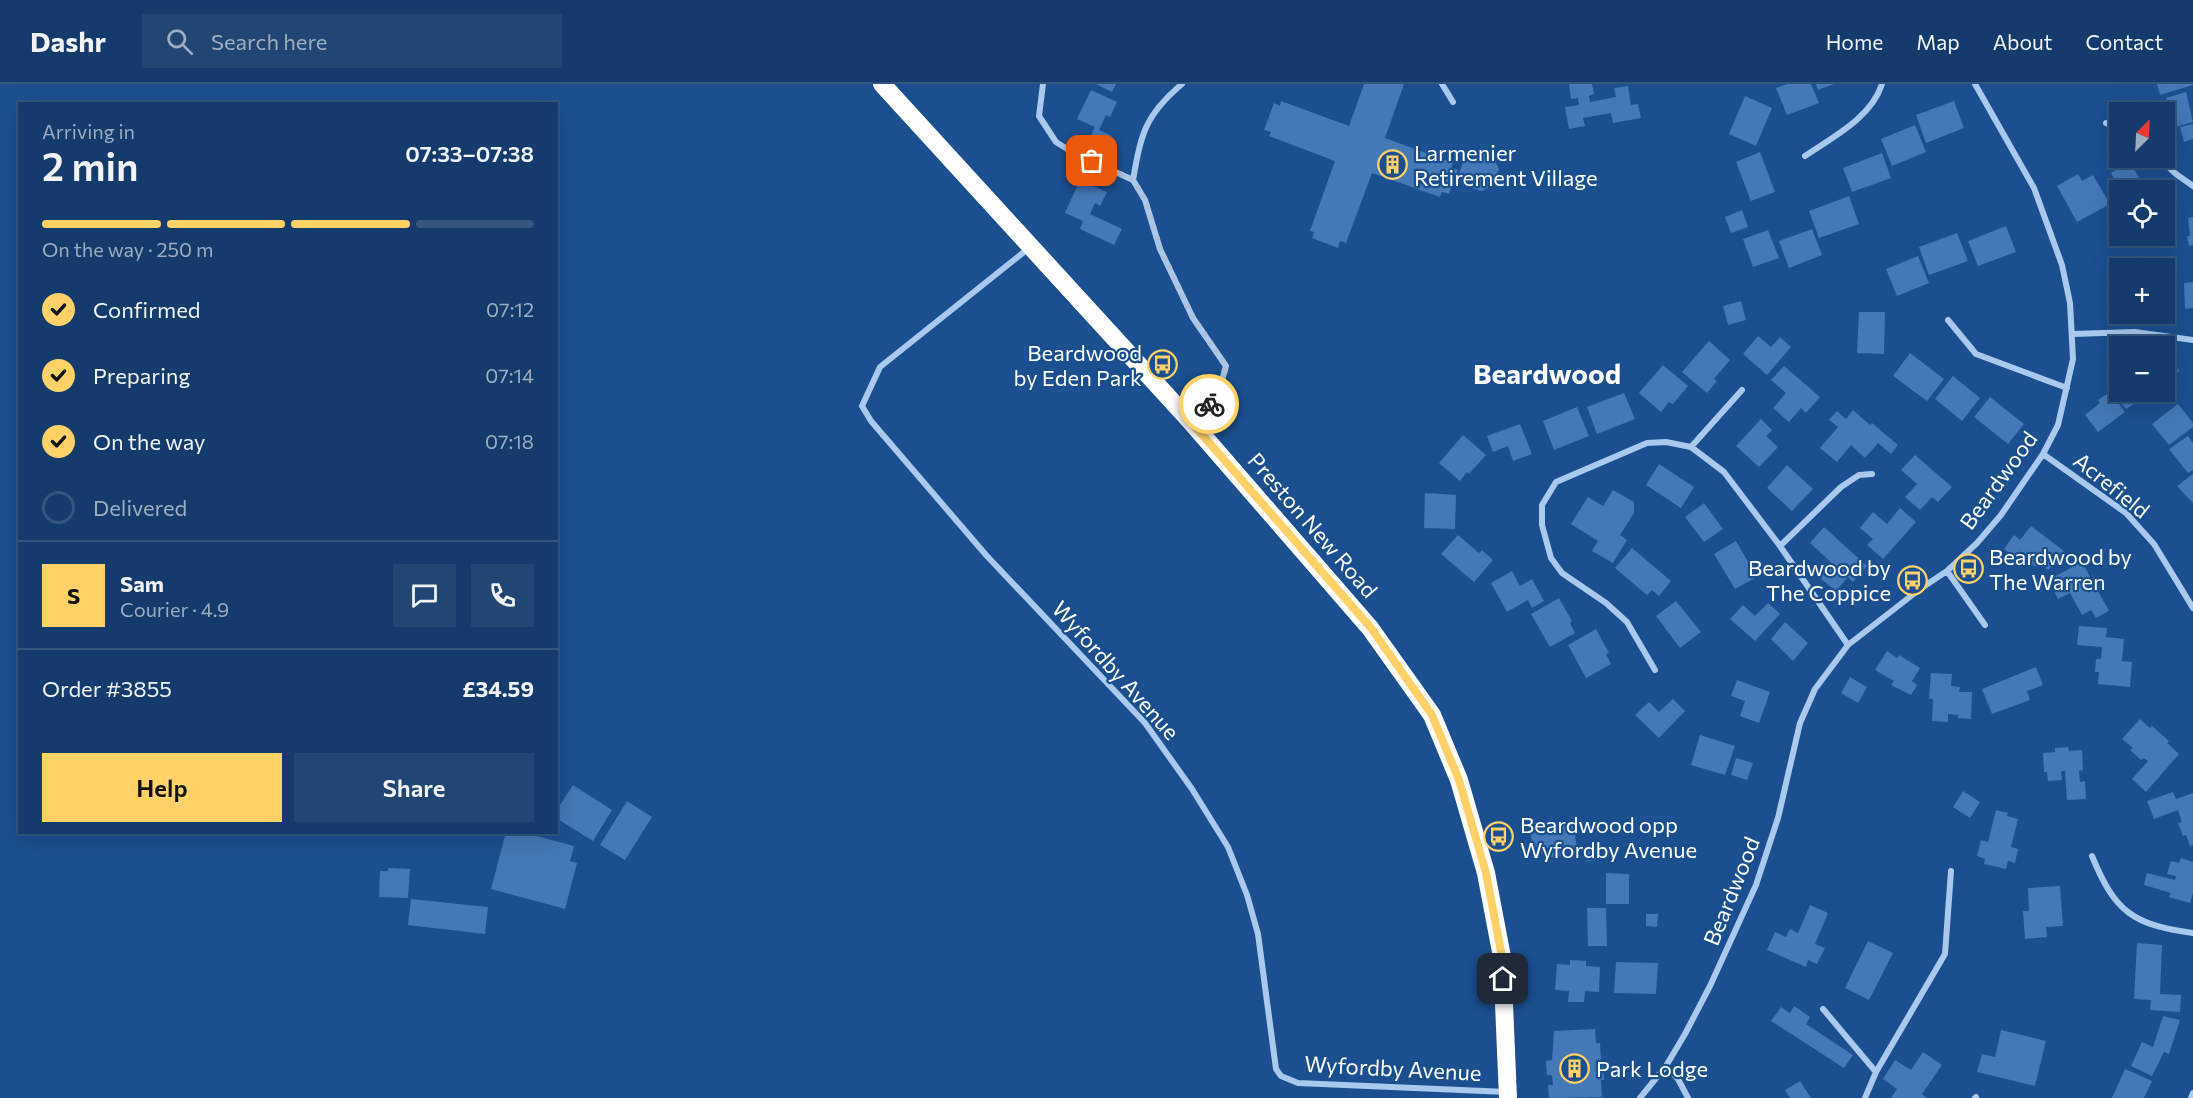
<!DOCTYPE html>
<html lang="en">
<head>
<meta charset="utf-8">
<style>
  body { margin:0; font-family:Commissioner,sans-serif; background:#214673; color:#f1f3f6; height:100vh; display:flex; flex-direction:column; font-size:22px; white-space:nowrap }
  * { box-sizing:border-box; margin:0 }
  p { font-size:20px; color:#9dadc1 }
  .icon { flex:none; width:33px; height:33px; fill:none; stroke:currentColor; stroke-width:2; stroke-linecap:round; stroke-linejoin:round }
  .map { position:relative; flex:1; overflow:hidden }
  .sheet { position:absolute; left:18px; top:18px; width:540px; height:732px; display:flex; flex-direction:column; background:#143b6b; border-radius:0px; box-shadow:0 6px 24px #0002,0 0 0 2px #33557e }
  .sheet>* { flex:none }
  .needle { width:39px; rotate:24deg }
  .buttons { position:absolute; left:2109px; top:18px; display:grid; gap:12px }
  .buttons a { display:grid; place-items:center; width:66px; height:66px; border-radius:0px; background:#143b6b; box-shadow:0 6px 24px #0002,0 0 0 2px #33557e; font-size:30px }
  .pin { position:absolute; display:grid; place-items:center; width:51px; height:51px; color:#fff; margin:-26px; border-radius:12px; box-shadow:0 3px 9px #0006 }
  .courier { position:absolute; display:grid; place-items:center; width:60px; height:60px; margin:-30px; border:4px solid #ffd166; border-radius:50%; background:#fff; color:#222; box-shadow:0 2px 8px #0007 }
  .headline em { font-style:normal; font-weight:600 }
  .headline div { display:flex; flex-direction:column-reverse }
  .headline { display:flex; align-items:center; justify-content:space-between; height:102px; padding:0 24px }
  h1 { font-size:39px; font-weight:600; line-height:45px }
  .bar { display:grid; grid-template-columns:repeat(4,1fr); gap:9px 6px; align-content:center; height:72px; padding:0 24px }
  .bar i { height:8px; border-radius:4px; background:#33557e }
  .bar .current { background:#ffd166 }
  .bar p { grid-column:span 4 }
  .line { display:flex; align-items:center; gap:15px; padding:0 24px; border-top:2px solid #33557e }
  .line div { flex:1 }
  .round { display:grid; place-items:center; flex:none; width:63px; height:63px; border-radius:0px; background:#214673 }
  ol { padding:0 24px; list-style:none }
  li { display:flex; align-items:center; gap:18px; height:66px }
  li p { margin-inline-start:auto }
  li .icon { padding:6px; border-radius:50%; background:#ffd166; color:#111; stroke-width:4 }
  li:last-child { color:#9dadc1 }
  li i { width:33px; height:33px; border:3px solid #33557e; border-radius:50% }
  .action { display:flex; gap:12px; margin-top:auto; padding:12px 24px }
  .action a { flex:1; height:69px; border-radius:0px; background:#ffd166; color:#111; font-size:24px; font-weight:600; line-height:69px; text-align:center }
  .action a+a { background:#214673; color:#f1f3f6 }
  header { display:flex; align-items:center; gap:36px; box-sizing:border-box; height:84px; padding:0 30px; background:#143b6b; border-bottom:2px solid #33557e }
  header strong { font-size:28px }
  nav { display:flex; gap:33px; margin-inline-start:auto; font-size:21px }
  .search { width:420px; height:54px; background:#214673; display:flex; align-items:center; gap:15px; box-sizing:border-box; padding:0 21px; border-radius:0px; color:#9dadc1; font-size:22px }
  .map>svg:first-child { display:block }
  .building { fill:#4478b7 }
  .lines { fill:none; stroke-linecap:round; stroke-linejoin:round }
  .street { stroke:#a9c9ee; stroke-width:6 }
  .highway { stroke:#fff; stroke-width:18 }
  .done { stroke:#afc1d8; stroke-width:6; stroke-dasharray:0 10.8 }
  .route { stroke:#ffd166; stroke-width:8 }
  .labels { text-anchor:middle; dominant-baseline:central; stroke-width:4.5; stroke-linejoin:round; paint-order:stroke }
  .poi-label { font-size:22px; fill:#fff; stroke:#1b4f8f; text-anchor:start }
  .street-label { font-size:22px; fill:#fff; stroke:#1b4f8f }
  .district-label { font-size:28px; font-weight:bold; fill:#fff; stroke:#1b4f8f }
</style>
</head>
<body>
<header>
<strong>Dashr</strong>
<div class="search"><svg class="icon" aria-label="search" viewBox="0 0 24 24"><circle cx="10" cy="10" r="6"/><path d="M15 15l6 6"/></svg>Search here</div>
<nav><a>Home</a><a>Map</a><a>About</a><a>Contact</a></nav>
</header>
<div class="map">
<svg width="2193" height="1014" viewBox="0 0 2193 1014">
  <rect width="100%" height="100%" fill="#1b4f8f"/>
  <path class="building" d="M1096,0h20l-4,8z
    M1364,0h40l-19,54 68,25 -2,5 7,2 -9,24 -7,-2 -2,5 -68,-24 -26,70 -6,-2 -2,7 -26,-10 2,-6 -4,-1 25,-70 -66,-25 2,-4 -7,-2 10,-27 6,3 1,-5 68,25z
    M1569,0h23l2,10 -5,2 1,6 26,-5 -2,-9 14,-2 3,19 7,-1 3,14 -28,5 -2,-10 -28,5 2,8 -16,3 -4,-22 14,-2 -1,-7 -7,1z
    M1787,0h24l8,19 -32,12 -11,-27z
    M1816,0h18l-16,6z
    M2157,0h36v1l-33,10z
    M1091,6l26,12 -7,15 -4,-2 -7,15 13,6 -8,16 -17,-8 8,-17 -18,-8z
    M2186,8l7,30 -18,5 -4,-10 -4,1 -3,-10 4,-1 -2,-9z
    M1745,12l27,12 -16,38 -27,-12z
    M1954,17l10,27 -38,15 -10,-28z
    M2193,40v15l-9,3 -4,-15z
    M1915,41l11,27 -34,14 -11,-27z
    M1475,67l18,5 6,13 -7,17 -10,5 -17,-5 -6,-12 5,-16z
    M1760,68l15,40 -24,9 -15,-39z
    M1882,69l9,25 -39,14 -9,-24z
    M2130,78l16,28h-26l-9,-17z
    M2078,90l4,7 11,-6 17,29 -33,18 -20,-36z
    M1080,96l27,12 -7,14 -5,-3 -5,11 32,15 -8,16 -34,-16 3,-8 -18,-8z
    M1849,112l10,28 -40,14 -10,-27z
    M1742,126l6,17 -17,6 -6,-16z
    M2193,133v28l-4,1 -2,-10h3l-2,-18z
    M2006,142l10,26 -38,14 -10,-25z
    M1812,145l10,26 -33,13 -10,-27z
    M1768,146l11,28 -26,9 -10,-28z
    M1957,149l11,28 -39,14 -10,-28z
    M1918,172l11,27 -32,13 -11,-27z
    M2121,175l16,9h-17v17l-11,-6z
    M2164,192l8,4 -2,4 6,4 -12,19z
    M2193,198v26l-8,1 -1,-26z
    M1741,217l5,19 -18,5 -5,-19z
    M1859,228h26l-1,42 -27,-1z
    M1758,252l13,11 9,-10 11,10 -24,28 -24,-21z
    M1709,257l21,19 -16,19 3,2 -10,12 -25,-21z
    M1910,269l34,26 -17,22 -34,-25z
    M2167,270l12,17 -15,9v-25z
    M1663,281l25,21 -15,18 -4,-2 -8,10 -22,-19z
    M1784,282l36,31 -14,16 -5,-5 -12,14 -16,-14 13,-15 -15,-13z
    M1953,292l27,22 -18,23 -27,-22z
    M2120,305v3h13l7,8 -14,9 -12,-16z
    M2110,308l15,20 -27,20 -13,-17 15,-12 -2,-3z
    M1624,309l11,26 -38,15 -10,-27z
    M1990,313l34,27 -16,20 -34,-27z
    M2178,320l15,19v4l-24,18 -17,-21z
    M1577,323l12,29 -35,14 -11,-29z
    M1853,326l17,15 2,-2 26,22 -7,9 -13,-11 -13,15 -14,-13 -14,17 -17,-14 18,-21 -9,-7 8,-9 9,8z
    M1761,335l11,11 -6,6 12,11 -19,20 -23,-21z
    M1520,340l12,30 -19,7 -5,-15 -15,6 -6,-16z
    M1463,351l23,20 -17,19 -2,-2 -7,9 -21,-18z
    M2188,352l5,7v27l-5,3 -19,-24z
    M1915,371l37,32 -14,15 -6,-5 -12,13 -15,-13 12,-13 -16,-14z
    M1659,380l35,23 -13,21 -35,-23z
    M1787,381l26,24 -21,22 -25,-23z
    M2193,390v29l-16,-17z
    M1613,406l21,12v11l-14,22 7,5 -14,23 -21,-12 6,-10 -27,-17 17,-27 15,9z
    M1425,409l31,2 -1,34 -31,-1z
    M1704,419l19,26 -19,13 -19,-25z
    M1900,424l16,14 -33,37 -16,-14 6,-6 -13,-11 13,-16 14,12z
    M2031,442l33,25 -12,17 -1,-1 -3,3 -9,-8 -3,5 -14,-10 -3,4 -15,-12 10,-14 6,5z
    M1824,443l43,39 -14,16 -5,-5 -12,14 -17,-14 13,-14 -22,-20z
    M1458,451l21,18 3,-3 11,10 -19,22 -33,-28z
    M1736,457l21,36 -22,12 -21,-35z
    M1632,464l39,33 -12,15 -7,-6 -5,5 -32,-27z
    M2082,478l27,49 -13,7 -5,-8 -9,5 -12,-22 -12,6 -10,-19z
    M1512,487l8,15 12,-7 12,22 -12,7 -4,-8 -21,12 -16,-29z
    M1559,514l13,23 -2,2 5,10 -25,14 -19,-33z
    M1676,517l25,31 -21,16 -24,-32z
    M1768,519l12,11 -25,27 -25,-22 13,-14 12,11z
    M1785,538l23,21 -15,18 -22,-22z
    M2079,542l28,2 -1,9 18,2 -2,22 10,1 -2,25 -32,-3 1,-12h-4l1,-13h5l1,-12 -25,-2z
    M1596,545l13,24 -3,1 5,10 -25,14 -18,-33z
    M1887,567l10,7 2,-3 21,13 -8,13 5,4 -6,10 -20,-10 3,-4 -19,-11z
    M2036,583l7,18 -16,6 3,9 -38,14 -10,-25z
    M1931,589l21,1 -1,12 9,1 -1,5h13l-1,27 -13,-1v-3l-10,-1v8l-16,-1 1,-22h-4z
    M1850,593l17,10 -9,16 -17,-10z
    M1737,596l33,12 -11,31 -19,-7 5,-15 -14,-5z
    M1673,615l12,12 -26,27 -24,-23 14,-13 10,10z
    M2140,635l10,9 2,-2 17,15 -2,2 12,11 -33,38 -14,-13 16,-18 -4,-3 -3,2 -11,-10 3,-2 -11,-9z
    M1700,651l35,11 -10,29 -34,-10z
    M2068,663l1,4 13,-1 1,20 -4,1 1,11 5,-1 1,18 -19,1 -2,-29h-4l1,9 -14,1 -1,-9h-3l-1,-19 12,-1v-4z
    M1736,674l17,5 -6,17 -16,-5z
    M573,701l39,25 -19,31 -37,-23v-7z
    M1963,707l17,11 -10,16 -17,-11z
    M2173,708l3,7 17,-6v52l-3,1 -4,-11 -3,1 -5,-13 4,-1 -4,-12 -24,9 -7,-18z
    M627,717l25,16 -27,43 -25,-15z
    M1996,726l12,3 -1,3 11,3 -7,28 7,2 -3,14 -7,-2 -2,8 -22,-5 1,-5 -8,-3 4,-16 7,2z
    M1558,738v3l15,-2 4,25 -15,2 1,6 -15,1 -1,-4 -13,2 -4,-27z
    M506,748h16l52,14 -4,15 7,2 -12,46 -74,-20z
    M1599,763l1,13 -14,1 -1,-13z
    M2181,774l12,4v31l-3,10 -21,-6 2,-4 -27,-8 3,-12 28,7 1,-4 -9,-2 4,-13 8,2z
    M388,784l22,1 -2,29 -29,-1 1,-26h8z
    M1606,789l23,1v30h-23z
    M2060,802l3,40 -17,1 1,10 -22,2 -2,-28h6l-1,-23z
    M411,815l77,8 -3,27 -77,-9z
    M1810,821l18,8 -13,31 10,4 -8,16 -9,-4 -2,7 -39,-17 8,-18 11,5 4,-8 8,4z
    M1587,824h19l1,38h-19z
    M1646,830h12l-1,13 -11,-1z
    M1868,857l25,12 -24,47 -24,-12z
    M2137,859l25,2 -2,49 21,1 -1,17 -30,-2 1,-10 -17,-1z
    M1570,876l16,1v5l14,1 -1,25 -14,-1 -1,11h-16l1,-11 -14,-1 2,-26 13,1z
    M1616,878l42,1 -2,31 -42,-1z
    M1794,922l16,11 -4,7 47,31 -9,13 -73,-47 10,-14 9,6z
    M2163,932l17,4 -11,34 -5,-2 -12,24 -21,-10 11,-24 11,5z
    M1595,945l1,14h4l1,18h2l1,19h-3l1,17 -53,1 -1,-13h5l-1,-10h-5l-1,-14 6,-1 2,-29z
    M2001,946l45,11 -11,45 -58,-14 5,-18 13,3z
    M1923,968l19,13 -20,29 5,4h-36l6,-9 -14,-10 12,-19 16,10z
    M2125,985l27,12 -8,17h-32z
    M1800,997l11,17h-21l-5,-8z"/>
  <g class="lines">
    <path class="street" d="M1043,0l-4,32 17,26 16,10 61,28 12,20 15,49 33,69 33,48 -8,29 -25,27
      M1442,0l11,18
      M2106,39l14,6
      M1805,72c28,-19 66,-38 77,-72
      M2159,74l17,16 17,12
      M1133,96c8,-46 12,-65 49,-96
      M1029,164l-149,119 -18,39 9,15 115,134 159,168 47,66 36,58 19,48 11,39 18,135 5,7 17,7 209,9
      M1948,236l28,34 91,34
      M2073,250l62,-2 58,8
      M1691,363l51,-57
      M2043,370l83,59 28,31 39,64
      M1780,462l61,-59 18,-12 13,-1
      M1947,487l38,54
      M1655,586l-28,-48 -21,-19 -44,-30 -11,-15 -9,-33v-20l14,-23 91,-39 19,-1 25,5 33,25 56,74 68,99
      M2092,772c23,56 41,69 101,77
      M1823,925l53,63
      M1666,982l12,13 10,19
      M1640,1014l26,-32 19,-32 25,-48 46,-101 22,-67 22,-95 15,-34 33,-44 72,-56 27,-18 30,-28 24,-28 42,-61 15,-29 15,-66 -3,-56 -8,-38 -28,-77 -59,-104
      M1865,1014l11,-26 69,-118 6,-83
      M1975,1014l1,-1
      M2191,1014l2,-5"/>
    <path class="highway" d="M882,0l310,339 178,205 62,87 27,65 27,93 16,84 6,141"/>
  </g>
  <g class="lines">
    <path class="done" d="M1092,77l41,19 12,20 15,49 33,69 33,48 -8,29 -9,9"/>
    <path class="route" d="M1209,320l-17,19 179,205 61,87 27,65 27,93 16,84 1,22"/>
  </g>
  <defs>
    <symbol id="building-ring" viewBox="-11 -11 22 22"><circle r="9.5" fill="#1b4f8f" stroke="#ffd166" stroke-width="1.5"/><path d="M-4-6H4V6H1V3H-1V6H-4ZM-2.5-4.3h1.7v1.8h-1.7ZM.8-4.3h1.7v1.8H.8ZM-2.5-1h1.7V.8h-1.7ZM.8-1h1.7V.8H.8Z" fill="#ffd166"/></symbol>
    <symbol id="bus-ring" viewBox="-11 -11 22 22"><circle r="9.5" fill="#1b4f8f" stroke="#ffd166" stroke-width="1.5"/><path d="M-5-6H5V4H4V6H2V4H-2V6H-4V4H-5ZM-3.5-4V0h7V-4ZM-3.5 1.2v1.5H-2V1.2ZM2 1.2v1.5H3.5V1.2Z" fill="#ffd166"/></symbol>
  </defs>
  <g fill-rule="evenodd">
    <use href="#building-ring" x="1376" y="64" width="33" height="33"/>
    <use href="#bus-ring" x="1146" y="264" width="33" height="33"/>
    <use href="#bus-ring" x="1952" y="468" width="33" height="33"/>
    <use href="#bus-ring" x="1896" y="480" width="33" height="33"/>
    <use href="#bus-ring" x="1482" y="736" width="33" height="33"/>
    <use href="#building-ring" x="1558" y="968" width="33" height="33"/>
  </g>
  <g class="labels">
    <g class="poi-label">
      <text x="1414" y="68">Larmenier<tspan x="1414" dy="25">Retirement Village</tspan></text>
      <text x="1142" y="268" text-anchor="end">Beardwood<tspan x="1142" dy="25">by Eden Park</tspan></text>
      <text x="1989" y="472">Beardwood by<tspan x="1989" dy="25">The Warren</tspan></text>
      <text x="1891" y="483" text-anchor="end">Beardwood by<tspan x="1891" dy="25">The Coppice</tspan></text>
      <text x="1520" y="740">Beardwood opp<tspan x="1520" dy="25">Wyfordby Avenue</tspan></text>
      <text x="1596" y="984">Park Lodge</text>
    </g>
    <g class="street-label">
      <text transform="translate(1998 396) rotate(-54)">Beardwood</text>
      <text transform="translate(2112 401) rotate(39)">Acrefield</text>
      <text transform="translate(1313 441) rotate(49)">Preston New Road</text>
      <text transform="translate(1116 586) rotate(48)">Wyfordby Avenue</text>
      <text transform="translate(1731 807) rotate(-68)">Beardwood</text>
      <text transform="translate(1393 984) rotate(3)">Wyfordby Avenue</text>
    </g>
    <g class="district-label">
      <text x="1547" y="289">Beardwood</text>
    </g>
  </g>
</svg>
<div class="buttons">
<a><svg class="needle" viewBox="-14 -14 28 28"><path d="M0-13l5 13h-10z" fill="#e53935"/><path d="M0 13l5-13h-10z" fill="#9dadc1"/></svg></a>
<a><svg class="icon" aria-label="locate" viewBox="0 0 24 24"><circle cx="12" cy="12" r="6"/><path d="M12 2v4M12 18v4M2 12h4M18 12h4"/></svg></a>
<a>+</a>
<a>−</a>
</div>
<div class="pin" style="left:1092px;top:77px;background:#ea580c"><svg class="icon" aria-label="bag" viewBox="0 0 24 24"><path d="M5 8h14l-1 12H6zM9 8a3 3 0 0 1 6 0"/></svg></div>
<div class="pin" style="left:1503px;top:895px;background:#1f2937"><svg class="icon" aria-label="home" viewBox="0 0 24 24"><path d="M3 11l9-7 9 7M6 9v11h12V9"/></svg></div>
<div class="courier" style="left:1209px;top:320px"><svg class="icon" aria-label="bike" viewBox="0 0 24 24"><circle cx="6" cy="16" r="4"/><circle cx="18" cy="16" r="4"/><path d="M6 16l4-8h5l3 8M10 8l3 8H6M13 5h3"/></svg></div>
<section class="sheet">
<div class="headline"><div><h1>2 min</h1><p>Arriving in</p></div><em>07:33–07:38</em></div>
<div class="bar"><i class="current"></i><i class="current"></i><i class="current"></i><i></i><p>On the way · 250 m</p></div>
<ol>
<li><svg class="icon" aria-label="check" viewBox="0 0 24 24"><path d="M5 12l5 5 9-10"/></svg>Confirmed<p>07:12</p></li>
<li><svg class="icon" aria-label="check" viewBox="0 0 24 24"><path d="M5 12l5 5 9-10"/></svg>Preparing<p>07:14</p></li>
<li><svg class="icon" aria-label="check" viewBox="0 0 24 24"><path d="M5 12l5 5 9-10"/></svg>On the way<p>07:18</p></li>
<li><i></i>Delivered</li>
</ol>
<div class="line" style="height:108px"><b class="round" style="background:#ffd166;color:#111">S</b><div><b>Sam</b><p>Courier · 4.9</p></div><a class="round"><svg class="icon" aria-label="chat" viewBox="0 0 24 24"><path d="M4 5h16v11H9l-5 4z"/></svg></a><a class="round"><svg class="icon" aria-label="phone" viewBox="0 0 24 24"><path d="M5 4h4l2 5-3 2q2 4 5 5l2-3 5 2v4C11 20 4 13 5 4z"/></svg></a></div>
<div class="line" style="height:78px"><div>Order #3855</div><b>£34.59</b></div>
<div class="action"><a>Help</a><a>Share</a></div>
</section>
</div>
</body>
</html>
